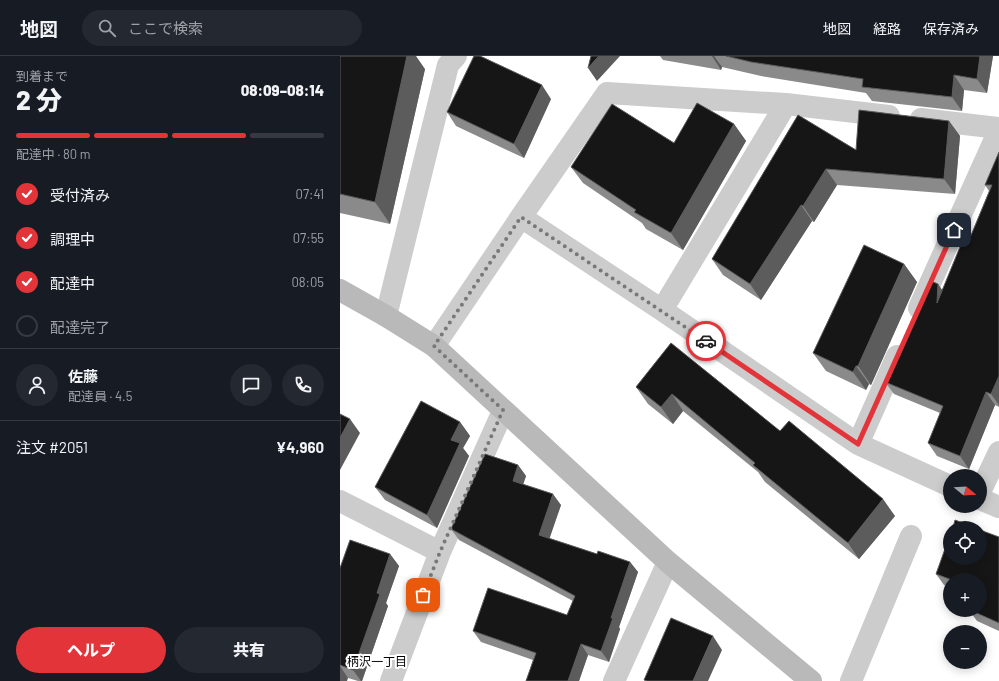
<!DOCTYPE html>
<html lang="ja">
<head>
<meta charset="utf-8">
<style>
  body { margin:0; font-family:Barlow,"Noto Sans JP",sans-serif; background:#242831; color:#f1f3f6; height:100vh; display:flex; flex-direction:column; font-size:15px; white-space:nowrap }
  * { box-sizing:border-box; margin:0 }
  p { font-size:13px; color:#9ea1a6 }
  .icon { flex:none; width:22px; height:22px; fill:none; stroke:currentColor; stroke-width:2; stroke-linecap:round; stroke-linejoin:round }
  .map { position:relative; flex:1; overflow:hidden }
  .details { display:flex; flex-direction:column; background:#171b24; width:340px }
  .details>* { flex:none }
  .needle { width:26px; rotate:108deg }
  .buttons { position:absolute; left:603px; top:413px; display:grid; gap:8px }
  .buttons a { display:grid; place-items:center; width:44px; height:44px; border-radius:50%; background:#171b24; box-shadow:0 2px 10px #0003; font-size:20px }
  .pin { position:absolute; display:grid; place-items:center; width:34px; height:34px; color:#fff; margin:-17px; border-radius:8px; box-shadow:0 2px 6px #0006 }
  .courier { position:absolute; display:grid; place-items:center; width:40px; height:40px; margin:-20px; border:3px solid #e3343a; border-radius:50%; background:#fff; color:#222; box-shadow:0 1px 5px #0007 }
  .head em { font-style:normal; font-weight:800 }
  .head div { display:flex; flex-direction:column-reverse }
  .head { display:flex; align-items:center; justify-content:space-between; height:68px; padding:0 16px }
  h1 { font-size:26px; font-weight:800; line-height:30px }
  .bar { display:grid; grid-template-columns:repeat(4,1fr); gap:6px 4px; align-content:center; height:48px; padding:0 16px }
  .bar i { height:5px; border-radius:3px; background:#363941 }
  .bar .on { background:#e3343a }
  .bar p { grid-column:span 4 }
  .line { display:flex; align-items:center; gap:10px; padding:0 16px; border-top:1px solid #363941 }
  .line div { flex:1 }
  .round { display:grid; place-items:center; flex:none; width:42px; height:42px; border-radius:21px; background:#242831 }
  ol { padding:0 16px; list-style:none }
  li { display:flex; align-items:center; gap:12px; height:44px }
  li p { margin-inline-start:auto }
  li .icon { padding:4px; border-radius:50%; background:#e3343a; color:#fff; stroke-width:4 }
  li:last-child { color:#9ea1a6 }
  li i { width:22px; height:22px; border:2px solid #363941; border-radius:50% }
  .button { display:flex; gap:8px; margin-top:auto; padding:8px 16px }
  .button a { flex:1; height:46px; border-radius:24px; background:#e3343a; color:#fff; font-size:16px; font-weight:800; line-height:46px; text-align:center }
  .button a+a { background:#242831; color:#f1f3f6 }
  header { display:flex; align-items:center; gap:24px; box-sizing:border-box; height:56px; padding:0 20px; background:#171b24; border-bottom:1px solid #363941 }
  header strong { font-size:19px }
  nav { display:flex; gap:22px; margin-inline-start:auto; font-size:14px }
  .search { width:280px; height:36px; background:#242831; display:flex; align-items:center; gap:10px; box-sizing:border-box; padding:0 14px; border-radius:22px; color:#9ea1a6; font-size:15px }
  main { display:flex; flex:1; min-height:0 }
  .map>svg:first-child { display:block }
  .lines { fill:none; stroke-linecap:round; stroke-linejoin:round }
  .street { stroke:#ccc; stroke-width:22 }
  .secondary { stroke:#b9b9b9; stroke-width:22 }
  .wall { fill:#8a8a8a }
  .shaded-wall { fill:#5c5c5c }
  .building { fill:#161616; stroke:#5c5c5c }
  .done { stroke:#787878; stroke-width:4; stroke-dasharray:0 7.2 }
  .route { stroke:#e3343a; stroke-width:5 }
  .labels { text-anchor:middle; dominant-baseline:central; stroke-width:4; stroke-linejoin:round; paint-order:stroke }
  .neighbourhood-label { font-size:12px; fill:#000; stroke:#fff }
</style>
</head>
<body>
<header>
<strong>地図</strong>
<div class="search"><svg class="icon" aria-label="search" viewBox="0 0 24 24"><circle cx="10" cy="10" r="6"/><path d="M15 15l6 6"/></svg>ここで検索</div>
<nav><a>地図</a><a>経路</a><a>保存済み</a></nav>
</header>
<main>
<section class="details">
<div class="head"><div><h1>2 分</h1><p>到着まで</p></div><em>08:09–08:14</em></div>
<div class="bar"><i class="on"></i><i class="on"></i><i class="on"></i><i></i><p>配達中 · 80 m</p></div>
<ol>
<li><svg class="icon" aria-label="check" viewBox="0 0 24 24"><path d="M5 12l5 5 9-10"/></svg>受付済み<p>07:41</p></li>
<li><svg class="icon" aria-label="check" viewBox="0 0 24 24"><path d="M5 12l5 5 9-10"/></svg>調理中<p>07:55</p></li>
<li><svg class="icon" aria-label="check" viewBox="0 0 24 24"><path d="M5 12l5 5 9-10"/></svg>配達中<p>08:05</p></li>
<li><i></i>配達完了</li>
</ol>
<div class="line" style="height:72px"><a class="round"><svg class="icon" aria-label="person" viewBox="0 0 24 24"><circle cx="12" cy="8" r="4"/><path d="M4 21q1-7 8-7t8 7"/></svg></a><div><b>佐藤</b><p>配達員 · 4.5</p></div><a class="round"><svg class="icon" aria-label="chat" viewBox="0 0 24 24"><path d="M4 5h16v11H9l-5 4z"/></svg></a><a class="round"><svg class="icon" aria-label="phone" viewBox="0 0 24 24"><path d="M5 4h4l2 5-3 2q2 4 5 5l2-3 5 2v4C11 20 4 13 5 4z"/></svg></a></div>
<div class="line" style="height:52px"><div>注文 #2051</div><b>¥4,960</b></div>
<div class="button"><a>ヘルプ</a><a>共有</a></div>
</section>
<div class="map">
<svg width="659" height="625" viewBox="0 0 659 625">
  <rect width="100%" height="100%" fill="#fff"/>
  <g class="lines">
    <path class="street" d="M581,63l78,9
      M181,161l141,93 196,134 92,42
      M579,252l80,-178
      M322,254l124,-206
      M46,260l62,-251 8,-9
      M94,290l87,-129 86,-124 179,11 103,12
      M518,388l39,-88
      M640,436l19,-40
      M640,443l19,8
      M0,445l100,51
      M51,625l49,-129 63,-141
      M274,625l54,-119
      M511,625l60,-145"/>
    <path class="secondary" d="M0,234l46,26 48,30 234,216 143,119"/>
  </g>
  <path class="wall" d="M0,0l85,13 -35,155 -50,-11z
    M320,0h333l-6,37 -23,-3 -2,21 -90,-10 -6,-8 -105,-17 -39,-9 -1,3 -58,-10z
    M211,43l-27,59 -68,-32 -9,-14z
    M458,59l58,35 93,-29 11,15 -5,58 -118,-9 -23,37 -2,-1 -51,79 -38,-25 -11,-16z
    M394,68l12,17 -63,109 -37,-21 -4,-6 -59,-40 -12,-16 103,-24z
    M659,96v255l-4,-2 -26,64 -32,-13 -9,-13 12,-30 -46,-19 -9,-12 53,-98 4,6 25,-45 22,-54 -4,-6z
    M564,208l13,18 -46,103 -2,-1 -3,6 -40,-19 -13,-18z
    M331,287l109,88 115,85 -36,43 -94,-77 -7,-10 -75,-61 -10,13 -25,-20 -12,-17z
    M120,366l10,14 -7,12 6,8 -32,72 -52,-28 -10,-13z
    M178,409l8,11 -3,8 38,21 -12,33 48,16 33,8 8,10 -19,55 1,2 -11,33 -21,-7 -9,26h-53l7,-21 -52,-18 -8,-11 94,-16 6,-14 -114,-61 -8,-11z
    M659,481v94l-22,-10 -8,-11h11v-30h-30v8l-6,-3 -8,-11z
    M50,498l9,12 -13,37 2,3 -26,75h-4l-10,-3 -8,3v-113z"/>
  <path class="shaded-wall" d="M67,0h9l9,13 -35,155 -15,-22z
    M259,0h21l-23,25 -9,-13z
    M372,0h2l8,11 -1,3z
    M640,0h13l-6,37 -10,-14z
    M614,19l10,15 -2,21 -10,-14z
    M202,29l9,14 -27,59 -10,-14z
    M609,65l11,15 -5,58 -11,-15z
    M394,68l12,17 -63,109 -12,-17z
    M486,113l11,16 -23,37 -11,-16z
    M461,149l11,16 -51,79 -11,-16z
    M564,208l13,18 -46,103 -13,-19z
    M598,228l9,13 -10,6z
    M516,310l13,18 -3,6 -13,-18z
    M659,320v29l-8,-11z
    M646,336l9,13 -26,64 -9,-13z
    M332,338l11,17 -10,13 -12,-17z
    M10,363l10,14 -20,37v-32z
    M120,366l10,14 -7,12 6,8 -32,72 -10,-13 24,-75z
    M178,409l8,11 -5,15 -8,-10z
    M213,438l8,11 -14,41 -8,-11z
    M543,443l12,17 -36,43 -11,-16z
    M50,498l9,12 -13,37 2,3 -26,75h-1l-8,-11 24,-77z
    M290,506l8,10 -19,55 1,2 -11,33 -8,-11 10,-33z
    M373,580l9,14 -14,31h-15z
    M241,588l7,11 -9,26h-11z
    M0,610l8,12 -1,3h-7z"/>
  <path class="building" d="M0,0h67l-32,146 -35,-8z
    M134,0h6l62,29 -28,59 -67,-32z
    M251,0h8l-11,12z
    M386,0h254l-3,23 -23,-4 -2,22 -90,-10 1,-8 -112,-17z
    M357,47l37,21 -63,109 -37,-21 2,-2 -65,-43 41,-63 62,39z
    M519,54l90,11 -5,58 -118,-10 -23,37 -2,-1 -51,79 -38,-25 86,-144 58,35z
    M659,96v224l-8,18 -5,-2 -26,64 -32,-13 15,-37 -58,-24 46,-101 7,3 -1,19 25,-61 5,3 25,-60h-7z
    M524,189l40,19 -46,102h-2l-3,6 -40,-19z
    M331,287l109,88 9,-10 94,78 -35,44 -95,-78 2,-2 -83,-69 -11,13 -25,-20z
    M81,345l39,21 -9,18 9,3 -33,72 -52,-28z
    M0,358l10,5 -10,19z
    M145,398l33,11 -5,16 40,13 -14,41 58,19 1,-3 32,11 -19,56h2l-12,33 -20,-7 -13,37h-42l10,-28 -63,-22 15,-43 79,27 8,-19 -124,-67z
    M615,464l21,8h-23z
    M640,474l19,7v86l-29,-13h10v-30h-28l-16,-6 14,-39v23h30z
    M10,484l40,14 -13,39 3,1 -27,76 -13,-5v-97z
    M331,562l42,18 -20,45h-46l-3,-1z"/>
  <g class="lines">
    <path class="done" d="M83,539l17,-43 63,-142 -69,-64 87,-129 185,124"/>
    <path class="route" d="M366,285l152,103 96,-214"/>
  </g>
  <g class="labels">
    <g class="neighbourhood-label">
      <text x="37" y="605">柄沢一丁目</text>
    </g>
  </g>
</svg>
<div class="buttons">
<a><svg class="needle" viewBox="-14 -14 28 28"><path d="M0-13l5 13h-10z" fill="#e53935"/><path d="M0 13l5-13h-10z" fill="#9ea1a6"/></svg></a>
<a><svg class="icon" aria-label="locate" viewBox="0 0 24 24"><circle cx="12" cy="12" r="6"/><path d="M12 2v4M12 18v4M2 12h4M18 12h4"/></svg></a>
<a>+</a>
<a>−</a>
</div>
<div class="pin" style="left:83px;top:539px;background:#ea580c"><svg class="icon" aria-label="bag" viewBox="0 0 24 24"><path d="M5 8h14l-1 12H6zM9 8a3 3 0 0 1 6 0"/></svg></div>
<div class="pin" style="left:614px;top:174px;background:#1f2937"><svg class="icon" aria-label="home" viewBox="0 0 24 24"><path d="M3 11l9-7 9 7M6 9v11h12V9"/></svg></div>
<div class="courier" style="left:366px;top:285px"><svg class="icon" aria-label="car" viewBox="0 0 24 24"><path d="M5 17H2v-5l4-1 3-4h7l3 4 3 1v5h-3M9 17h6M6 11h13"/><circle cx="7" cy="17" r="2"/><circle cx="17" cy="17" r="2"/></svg></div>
</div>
</main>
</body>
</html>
